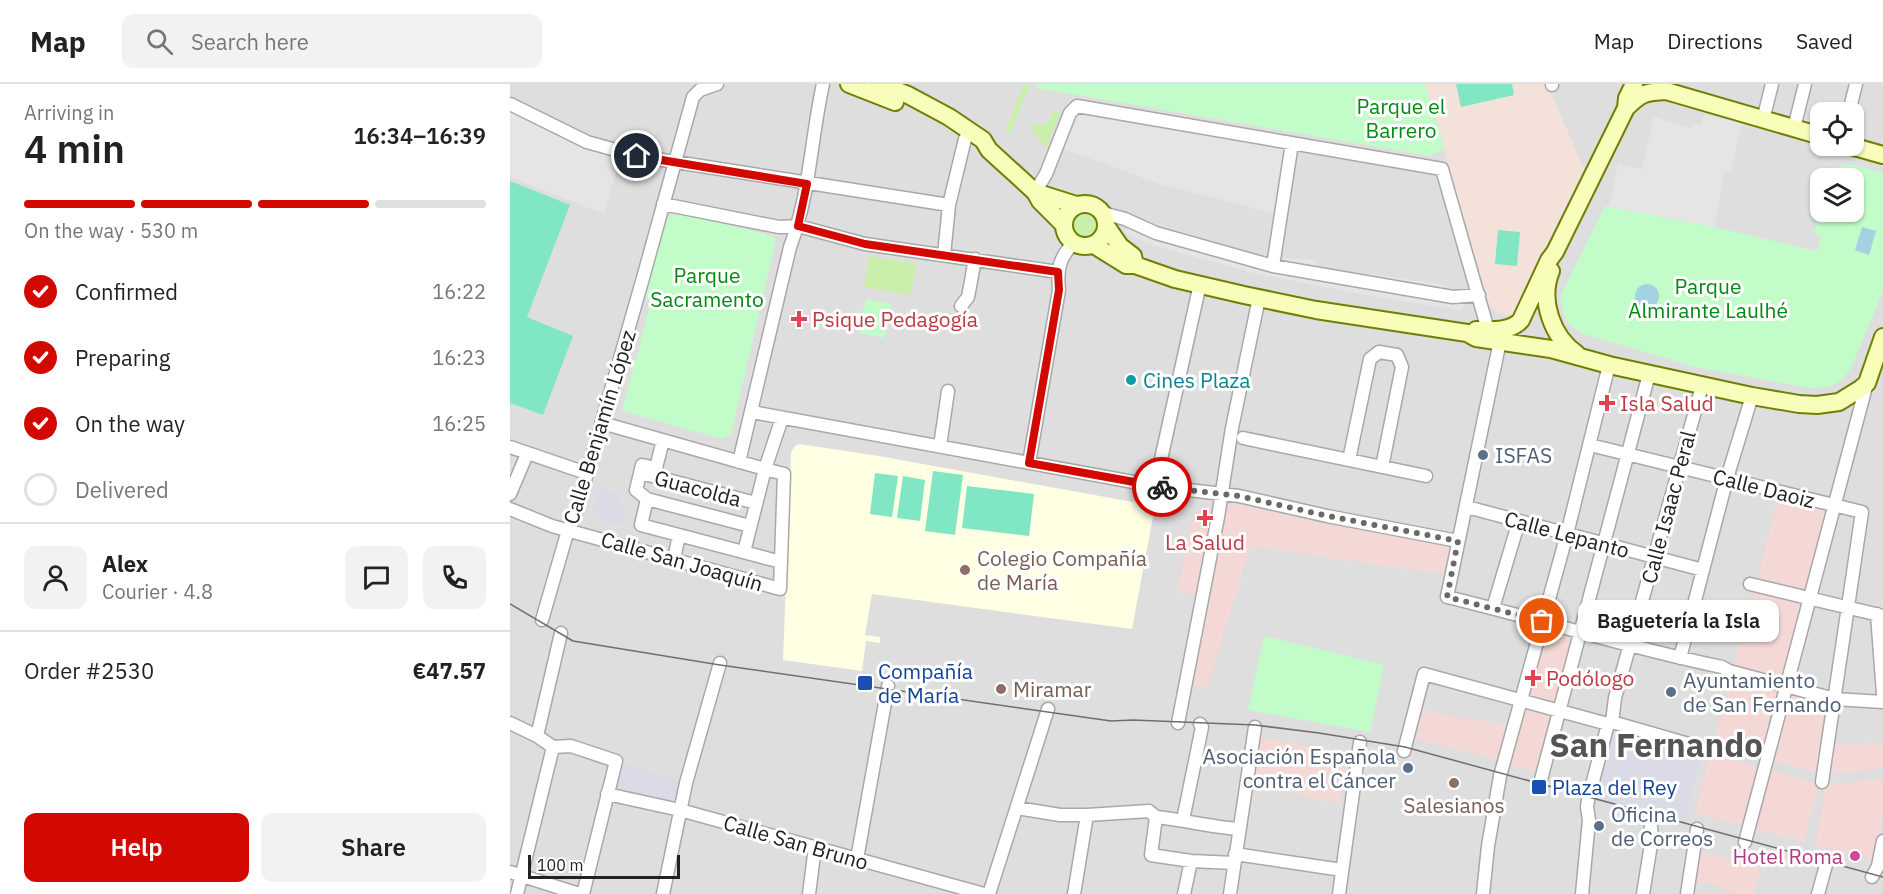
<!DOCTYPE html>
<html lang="en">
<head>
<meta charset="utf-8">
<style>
  body { margin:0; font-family:"IBM Plex Sans",sans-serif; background:#f2f2f2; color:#222; height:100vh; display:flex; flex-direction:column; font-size:22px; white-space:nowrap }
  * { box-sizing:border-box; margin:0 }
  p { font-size:20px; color:#767676 }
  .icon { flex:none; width:33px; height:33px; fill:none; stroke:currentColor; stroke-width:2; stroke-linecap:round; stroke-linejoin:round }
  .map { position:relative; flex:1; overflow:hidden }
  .details { display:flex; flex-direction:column; background:#fff; width:510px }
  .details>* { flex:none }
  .controls { position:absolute; left:1300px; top:18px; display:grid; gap:12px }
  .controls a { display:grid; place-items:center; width:54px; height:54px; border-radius:12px; background:#fff; box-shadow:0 2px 4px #0004; font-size:30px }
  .scale { position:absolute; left:18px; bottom:15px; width:152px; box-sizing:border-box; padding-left:6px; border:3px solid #212121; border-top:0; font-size:16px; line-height:21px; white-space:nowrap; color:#212121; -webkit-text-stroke:4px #fff; paint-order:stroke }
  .pin { position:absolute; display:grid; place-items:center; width:51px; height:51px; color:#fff; margin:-26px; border:3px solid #fff; border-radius:50%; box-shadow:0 2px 6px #0007 }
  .courier { position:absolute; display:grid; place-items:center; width:60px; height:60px; margin:-30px; border:4px solid #d20900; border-radius:50%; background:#fff; color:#222; box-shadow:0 2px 8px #0007 }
  .bubble { position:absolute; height:42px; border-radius:12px; background:#fff; box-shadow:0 2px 4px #0004; font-size:20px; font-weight:600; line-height:42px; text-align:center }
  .headline em { font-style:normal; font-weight:600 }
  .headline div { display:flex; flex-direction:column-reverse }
  .headline { display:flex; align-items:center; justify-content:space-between; height:102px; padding:0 24px }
  h1 { font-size:39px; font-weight:600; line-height:45px }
  .bar { display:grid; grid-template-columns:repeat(4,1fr); gap:9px 6px; align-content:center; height:72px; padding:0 24px }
  .bar i { height:8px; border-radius:4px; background:#e0e0e0 }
  .bar .active { background:#d20900 }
  .bar p { grid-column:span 4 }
  .line { display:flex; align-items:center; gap:15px; padding:0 24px; border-top:2px solid #e0e0e0 }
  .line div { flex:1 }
  .round { display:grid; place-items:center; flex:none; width:63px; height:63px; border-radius:12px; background:#f2f2f2 }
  ol { padding:0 24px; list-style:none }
  li { display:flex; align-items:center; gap:18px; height:66px }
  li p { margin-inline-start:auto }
  li .icon { padding:6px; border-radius:50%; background:#d20900; color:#fff; stroke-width:4 }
  li:last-child { color:#767676 }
  li i { width:33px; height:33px; border:3px solid #e0e0e0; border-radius:50% }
  .action { display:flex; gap:12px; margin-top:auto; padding:12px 24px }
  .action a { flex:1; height:69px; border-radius:12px; background:#d20900; color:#fff; font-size:24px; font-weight:600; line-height:69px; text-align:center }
  .action a+a { background:#f2f2f2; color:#222 }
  header { display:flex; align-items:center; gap:36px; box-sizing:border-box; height:84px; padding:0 30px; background:#fff; border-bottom:2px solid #e0e0e0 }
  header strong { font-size:28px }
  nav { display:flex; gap:33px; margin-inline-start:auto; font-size:21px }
  .search { width:420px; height:54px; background:#f2f2f2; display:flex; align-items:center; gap:15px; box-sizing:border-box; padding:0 21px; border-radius:12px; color:#767676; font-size:22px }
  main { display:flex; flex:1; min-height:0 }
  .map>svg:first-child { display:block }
  .residential { fill:#dfdede; fill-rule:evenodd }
  .commercial { fill:#f3d8d5 }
  .education { fill:#feffe3 }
  .military { fill:#f4e2da }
  .grass { fill:#c9efaa }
  .park { fill:#c2fdc9 }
  .pitch { fill:#80e6c3 }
  .parking { fill:#e5e5e5 }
  .plaza { fill:#dbdbe8 }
  .water { fill:#a5d2e2 }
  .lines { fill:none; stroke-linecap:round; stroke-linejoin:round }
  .street-casing { stroke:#a8a8a8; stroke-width:15 }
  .secondary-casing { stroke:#6d8000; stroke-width:20 }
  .street { stroke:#fff; stroke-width:12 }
  .secondary { stroke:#f8feb9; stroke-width:16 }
  .tram { stroke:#6f6f6f; stroke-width:1.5 }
  .done { stroke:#6a6966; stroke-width:6; stroke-dasharray:0 10.8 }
  .route { stroke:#d20900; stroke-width:8 }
  .health-dot { fill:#e0444e; stroke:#fff; stroke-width:2 }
  .culture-dot { fill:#0f9aa8; stroke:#fff; stroke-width:2 }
  .service-dot { fill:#5c6f8a; stroke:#fff; stroke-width:2 }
  .education-dot { fill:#8d6e63; stroke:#fff; stroke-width:2 }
  .transit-dot { fill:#1a4fb4; stroke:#fff; stroke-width:2 }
  .hotel-dot { fill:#d1479c; stroke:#fff; stroke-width:2 }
  .labels { text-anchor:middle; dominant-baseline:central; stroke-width:6; stroke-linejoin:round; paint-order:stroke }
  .park-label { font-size:21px; fill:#048a14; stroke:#fff }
  .health-label { font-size:21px; fill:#be3a42; stroke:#fff; text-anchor:start }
  .culture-label { font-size:21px; fill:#0d838f; stroke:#fff; text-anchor:start }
  .street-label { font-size:21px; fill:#212121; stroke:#fff }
  .service-label { font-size:21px; fill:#4e5e75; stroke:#fff; text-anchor:start }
  .education-label { font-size:21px; fill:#785e54; stroke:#fff; text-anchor:start }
  .transit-label { font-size:21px; fill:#164399; stroke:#fff; text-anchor:start }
  .hotel-label { font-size:21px; fill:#b23c85; stroke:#fff; text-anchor:end }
  .town-label { font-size:33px; font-weight:bold; fill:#545454; stroke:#fff }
</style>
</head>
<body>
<header>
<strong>Map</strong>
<div class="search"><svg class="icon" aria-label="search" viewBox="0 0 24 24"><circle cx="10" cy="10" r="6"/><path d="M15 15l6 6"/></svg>Search here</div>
<nav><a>Map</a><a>Directions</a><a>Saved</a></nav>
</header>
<main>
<section class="details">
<div class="headline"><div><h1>4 min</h1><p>Arriving in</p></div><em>16:34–16:39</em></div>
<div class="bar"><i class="active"></i><i class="active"></i><i class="active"></i><i></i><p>On the way · 530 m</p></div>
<ol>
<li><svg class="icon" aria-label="check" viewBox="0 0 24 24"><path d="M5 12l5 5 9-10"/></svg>Confirmed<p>16:22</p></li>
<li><svg class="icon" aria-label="check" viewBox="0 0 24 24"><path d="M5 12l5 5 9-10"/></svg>Preparing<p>16:23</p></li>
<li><svg class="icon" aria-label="check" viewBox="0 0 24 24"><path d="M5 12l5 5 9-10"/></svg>On the way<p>16:25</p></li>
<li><i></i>Delivered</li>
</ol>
<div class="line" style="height:108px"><a class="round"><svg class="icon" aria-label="person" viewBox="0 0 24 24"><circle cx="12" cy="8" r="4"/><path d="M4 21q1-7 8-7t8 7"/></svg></a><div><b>Alex</b><p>Courier · 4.8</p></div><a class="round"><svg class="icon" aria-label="chat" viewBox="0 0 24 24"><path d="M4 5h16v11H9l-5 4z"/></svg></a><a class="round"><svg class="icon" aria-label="phone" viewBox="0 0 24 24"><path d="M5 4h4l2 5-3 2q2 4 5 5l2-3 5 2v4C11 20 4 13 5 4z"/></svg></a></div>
<div class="line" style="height:78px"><div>Order #2530</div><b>€47.57</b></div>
<div class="action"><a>Help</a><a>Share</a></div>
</section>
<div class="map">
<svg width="1373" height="810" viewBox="0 0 1373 810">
  <rect width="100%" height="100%" fill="#f2efe7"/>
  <path class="residential" d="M0,0h1373v810h-1373zM1311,28h33v34h-33zM1311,94h33v34h-33z"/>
  <path class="commercial" d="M1269,411l49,12 -22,86 -49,-13z
    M724,420l213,41 6,10 -5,20 -197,-29 -44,141 -18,-4 26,-114 7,-58z
    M684,428l19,4 -16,80 -20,-4z
    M1245,503l48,13 -20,80 -49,-13z
    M1036,544l30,8 -18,67 -30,-8z
    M1221,593l50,13 -18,68 -50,-13z
    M1280,609l40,10 -11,70 -47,-12z
    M1014,623l29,8 -15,58 -30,-8z
    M912,626l26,6 64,9 -10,36 -87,-23z
    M750,653l62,13v2l18,4 3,3 3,9 -6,36 -46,-10 -14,-10 -28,-4z
    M1373,658v26l-49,6v-3l-6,1 4,-28h30z
    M1200,670l50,14 -16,58 -49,-13z
    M1260,686l49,14 -15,58 -50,-13z
    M1373,694v37l-7,43 -2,2 -58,-15 9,-60z
    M1188,768l62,15 -6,27h-17l-20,-9 -23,-5z"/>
  <path class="education" d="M289,360l80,12 276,50 -23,123 -260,-35 -7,41 15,2v6l-14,-2 -4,30 -79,-11 8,-208 4,-6z"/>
  <path class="military" d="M915,0h122l39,90 -73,142 -15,-3 -8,-6z"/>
  <path class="grass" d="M514,0h6l-20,50 -4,-4z
    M543,27l7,2 -14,36 -17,-23 19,-3z
    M559 140a16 16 0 1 1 32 0a16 16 0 1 1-32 0Z
    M359,172l47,8 -5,31 -47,-8z"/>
  <path class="park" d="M525,0h390l20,65 -15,7 -393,-68z
    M1341,80l32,9v118l-31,75 -6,9 -9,8 -11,4 -16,1 -115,-21 -111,-33 -12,-7 -7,-8 -5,-22 45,-91 109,21 103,24 4,-15 -7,-2 7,-34v12h33v-34h-21l2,-10z
    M169,128l94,24 3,4 -45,194 -9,5 -100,-28 29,-110 -7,-3 23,-80z
    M356,215l26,5 -8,34 -25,-5z
    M754,552l120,29 -14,67 -122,-22z"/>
  <path class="pitch" d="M946,0h56l2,11 -53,12z
    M0,97l60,24 -43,112 46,19 -30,79 -33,-12z
    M988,146l22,2 -3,34 -22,-2z
    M423,387l30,4 -8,60 -30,-4z
    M365,389l23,3 -6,41 -22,-3z
    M393,392l22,4 -5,41 -23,-3z
    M457,402l67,8 -5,42 -67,-8z"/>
  <path class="parking" d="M567,22l215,37 -11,72 -121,-31 -99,-36z
    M0,27l45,24 64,25 -15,54 -94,-37z
    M1194,30l38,8 -11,49 -6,-1 -11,57 -104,-20 8,-43 24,5 12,-52 36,11 2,-5 9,2z
    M622,133l135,40 49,3 2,7 122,17 26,19 -4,7 -81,-12 -128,-25 -107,-30 -22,-11z"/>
  <path class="plaza" d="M89,404l19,5 9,27 -8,6 -23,-8 -3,-6z
    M1102,641l92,25 -20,72 -91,-26z
    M106,677l70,22 -6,27 -73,-16z"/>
  <path class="water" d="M1352,143l14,4 -7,24 -14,-5z
    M1125 212a12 12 0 1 1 24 0a12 12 0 1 1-24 0Z"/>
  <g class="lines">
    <defs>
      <path id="street" d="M1042,1v-1
        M0,20l77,38 50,14 312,49
        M1339,28l7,-28
        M1253,36l9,-36
        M1284,44l11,-44
        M525,108l11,-18 24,-61 7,-7 365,63 46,161
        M153,120l116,23 19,-1 67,18 193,28
        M593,129l22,6 31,14 117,33 180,31 26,-2
        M434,171l5,-50 16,-66
        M763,182l19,-123
        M451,222l7,-9 7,-38
        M990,257l-53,256c92,22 182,51 275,70l7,4 106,28 48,3
        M242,328l403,74 84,10 88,20 131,25
        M92,339l163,46 17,-51
        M733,354l183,38
        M153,356l-7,28 -14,-3 -6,25 11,9 -6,26 140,37
        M1080,361l272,67 -40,270
        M430,362l8,-55
        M0,363l76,26
        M839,376l21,-101 9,-7 18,3 5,12 -20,100
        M229,378l51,-215c20,-53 21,-109 33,-163
        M519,379l30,-173c-2,-20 0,-33 15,-47
        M131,389l115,30
        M645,402l45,-202
        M0,410l17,-40
        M137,415l103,27
        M957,423l236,63
        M0,425l42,17 228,63 4,-115 -19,-5 -21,83
        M164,475l5,-24
        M1240,500l133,32
        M983,524l26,-87
        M1367,530l6,80
        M32,536l26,-90 6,-11 69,-241 50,-181 7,-7 17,-6
        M1170,574l47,-180 25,-82
        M1102,638l94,27
        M0,639l27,13 16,11
        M668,639l40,-206 14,-89 27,-130
        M27,652l24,-103
        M43,663l18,-1 45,15 -33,133
        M894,667l20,-77 184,50
        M1029,703l110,-413
        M97,710l73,16 304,84
        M507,724l43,7h27l62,-4 7,6
        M673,736l19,-93 -2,-3
        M1235,758l122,-459
        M725,770l107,16
        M347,775l31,-173
        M724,779l-43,-2 -40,-6 5,-38c28,3 55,10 83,12
        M0,788l69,22
        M1362,793l6,-11 5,-25
        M7,810l36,-147
        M153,810l23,-111 34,-120
        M299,810l6,-47
        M479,810l59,-185
        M564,810l13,-79
        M674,810l7,-33
        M720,810l25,-167
        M829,810l21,-152
        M973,810l5,-48 12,-70 67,-242 42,-169
        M1072,810l7,-74 -2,-13 1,-7 20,-76 4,-2 3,-24 87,-312
        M1133,810l9,-56 -2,-21
        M1177,810l10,-65
        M1308,810l8,-29"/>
      <path id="secondary" d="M339,0l46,18
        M370,0l28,11 41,22 34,23 6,10 46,42 5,9 24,24
        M1116,24c15,-15 19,-16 40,-17l155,45
        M1341,62l32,9
        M525,108l41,13
        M554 141a21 21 0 1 1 42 0a21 21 0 1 1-42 0Z
        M597,143l13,19 13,10 2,9
        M584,161l32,20h9l40,14 69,16 72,15 151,23 9,5 75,11 58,16 143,31 47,8 18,1 22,-3 21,-13 7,-6 16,-46
        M1041,187c-12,29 1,66 26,83
        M966,246c15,0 35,2 45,-10l28,-60 6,-8 71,-144 1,-10 7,-14"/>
    </defs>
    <use href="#street" class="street-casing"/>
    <use href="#secondary" class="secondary-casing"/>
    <use href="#street" class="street"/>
    <use href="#secondary" class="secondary"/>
    <path class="tram" d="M0,520l63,37 147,24 391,56 22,-1 122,5 64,8 86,14 478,130"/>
  </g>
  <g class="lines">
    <path class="done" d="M652,403l77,9 89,20 130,25 -11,56 95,24"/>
    <path class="route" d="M127,72l170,28 -9,42 67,18 193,28 1,18 -30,173 133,24"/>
  </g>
  <g class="health-dot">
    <path d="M286 226h6v6h6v6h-6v6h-6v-6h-6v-6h6z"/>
    <path d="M1094 310h6v6h6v6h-6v6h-6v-6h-6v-6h6z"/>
    <path d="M692 425h6v6h6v6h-6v6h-6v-6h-6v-6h6z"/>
    <path d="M1020 585h6v6h6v6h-6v6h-6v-6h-6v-6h6z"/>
  </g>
  <circle class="culture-dot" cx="621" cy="296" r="6"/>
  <g class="service-dot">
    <circle cx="973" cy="371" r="6"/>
    <circle cx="1161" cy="608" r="6"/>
    <circle cx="898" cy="684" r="6"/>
    <circle cx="1089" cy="742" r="6"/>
  </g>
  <g class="education-dot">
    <circle cx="455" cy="486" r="6"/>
    <circle cx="491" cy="605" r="6"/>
    <circle cx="944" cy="699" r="6"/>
  </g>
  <g class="transit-dot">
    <rect x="347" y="591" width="16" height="16" rx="3"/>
    <rect x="1021" y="695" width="16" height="16" rx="3"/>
  </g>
  <circle class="hotel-dot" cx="1345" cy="772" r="6"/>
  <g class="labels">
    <g class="park-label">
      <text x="891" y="22">Parque el<tspan x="891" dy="24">Barrero</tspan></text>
      <text x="197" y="191">Parque<tspan x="197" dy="24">Sacramento</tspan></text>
      <text x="1198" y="202">Parque<tspan x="1198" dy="24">Almirante Laulhé</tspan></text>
    </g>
    <g class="health-label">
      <text x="302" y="235">Psique Pedagogía</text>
      <text x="1110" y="319">Isla Salud</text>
      <text x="695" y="458" text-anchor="middle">La Salud</text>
      <text x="1036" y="594">Podólogo</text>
    </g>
    <g class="culture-label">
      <text x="633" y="296">Cines Plaza</text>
    </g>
    <g class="street-label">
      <text transform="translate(89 343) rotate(-73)">Calle Benjamín López</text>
      <text transform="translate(188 404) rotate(15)">Guacolda</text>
      <text transform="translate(1254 404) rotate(14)">Calle Daoiz</text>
      <text transform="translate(1158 423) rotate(-75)">Calle Isaac Peral</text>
      <text transform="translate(1057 450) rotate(15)">Calle Lepanto</text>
      <text transform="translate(172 477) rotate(16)">Calle San Joaquín</text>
      <text transform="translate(286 758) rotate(16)">Calle San Bruno</text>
    </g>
    <g class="service-label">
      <text x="985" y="371">ISFAS</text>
      <text x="1173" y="596">Ayuntamiento<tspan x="1173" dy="24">de San Fernando</tspan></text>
      <text x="886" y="672" text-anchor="end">Asociación Española<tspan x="886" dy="24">contra el Cáncer</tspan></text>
      <text x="1101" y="730">Oficina<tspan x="1101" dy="24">de Correos</tspan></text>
    </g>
    <g class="education-label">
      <text x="467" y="474">Colegio Compañía<tspan x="467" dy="24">de María</tspan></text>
      <text x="503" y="605">Miramar</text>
      <text x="944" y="721" text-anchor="middle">Salesianos</text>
    </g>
    <g class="transit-label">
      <text x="368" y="587">Compañía<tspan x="368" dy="24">de María</tspan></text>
      <text x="1042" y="703">Plaza del Rey</text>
    </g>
    <g class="hotel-label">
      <text x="1333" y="772">Hotel Roma</text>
    </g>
    <g class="town-label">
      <text x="1146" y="660">San Fernando</text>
    </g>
  </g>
</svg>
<div class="controls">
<a><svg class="icon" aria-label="locate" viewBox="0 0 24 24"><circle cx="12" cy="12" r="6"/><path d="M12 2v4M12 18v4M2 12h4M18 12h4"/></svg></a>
<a><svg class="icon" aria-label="layers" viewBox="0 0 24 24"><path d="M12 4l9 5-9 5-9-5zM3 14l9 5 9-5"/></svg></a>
</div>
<div class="scale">100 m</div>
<div class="pin" style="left:1032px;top:537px;background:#ea580c"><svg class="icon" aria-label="bag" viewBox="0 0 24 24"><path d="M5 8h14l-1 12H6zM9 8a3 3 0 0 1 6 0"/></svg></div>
<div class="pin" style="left:127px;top:72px;background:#1f2937"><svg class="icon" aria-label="home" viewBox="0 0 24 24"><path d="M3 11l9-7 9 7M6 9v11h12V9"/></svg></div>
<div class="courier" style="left:652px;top:403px"><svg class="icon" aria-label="bike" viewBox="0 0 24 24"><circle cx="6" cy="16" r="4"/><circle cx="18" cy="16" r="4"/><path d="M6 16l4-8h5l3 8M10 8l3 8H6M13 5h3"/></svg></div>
<div class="bubble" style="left:1068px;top:516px;width:201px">Baguetería la Isla</div>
</div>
</main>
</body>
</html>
